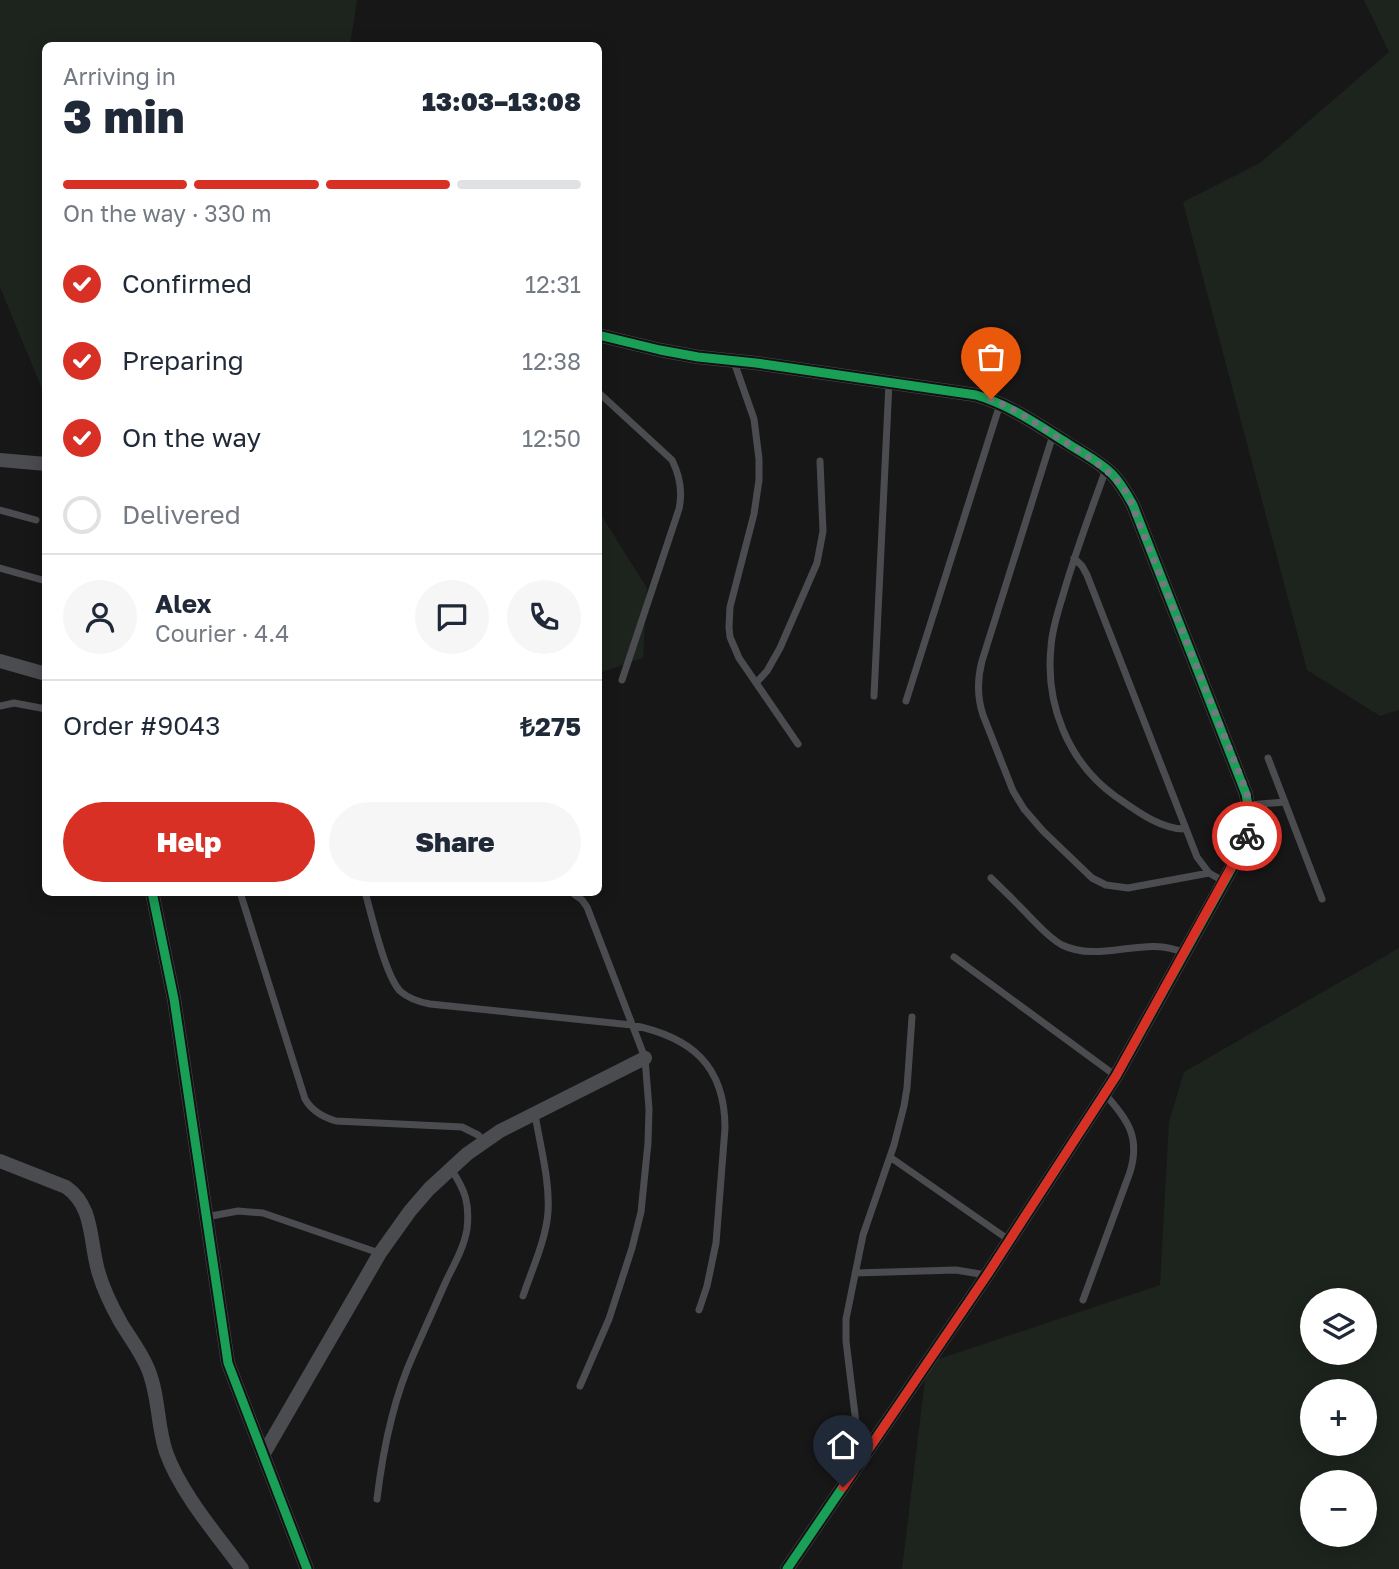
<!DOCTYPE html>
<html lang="en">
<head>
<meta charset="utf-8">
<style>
  body { margin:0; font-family:"Golos Text",sans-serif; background:#f6f6f7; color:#1f2937; height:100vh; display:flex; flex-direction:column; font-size:26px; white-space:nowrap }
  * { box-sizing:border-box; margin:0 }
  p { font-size:23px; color:#747a83 }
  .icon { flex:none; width:38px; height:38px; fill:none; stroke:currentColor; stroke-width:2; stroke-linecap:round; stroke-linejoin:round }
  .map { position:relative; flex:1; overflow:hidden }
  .sheet { position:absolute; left:42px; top:42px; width:560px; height:854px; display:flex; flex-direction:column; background:#fff; border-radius:10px; box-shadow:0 4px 18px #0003 }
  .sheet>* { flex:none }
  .controls { position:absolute; left:1300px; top:1288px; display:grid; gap:14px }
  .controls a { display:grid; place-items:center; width:77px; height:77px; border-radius:50%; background:#fff; box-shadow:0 4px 18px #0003; font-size:35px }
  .pin { position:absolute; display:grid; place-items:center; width:60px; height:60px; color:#fff; margin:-72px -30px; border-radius:50% 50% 50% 0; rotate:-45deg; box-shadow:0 0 7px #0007 }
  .pin .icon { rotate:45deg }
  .courier { position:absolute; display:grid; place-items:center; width:70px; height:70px; margin:-35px; border:5px solid #d93025; border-radius:50%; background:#fff; color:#222; box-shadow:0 2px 9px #0007 }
  .overview em { font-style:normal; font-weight:800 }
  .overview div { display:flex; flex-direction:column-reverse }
  .overview { display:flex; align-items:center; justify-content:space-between; height:119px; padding:0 21px }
  h1 { font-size:46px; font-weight:800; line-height:52px }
  .bar { display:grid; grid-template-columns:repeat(4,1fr); gap:10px 7px; align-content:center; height:84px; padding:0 21px }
  .bar i { height:9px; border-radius:5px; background:#e0e1e3 }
  .bar .on { background:#d93025 }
  .bar p { grid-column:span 4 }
  .line { display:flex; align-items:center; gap:18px; padding:0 21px; border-top:2px solid #e0e1e3 }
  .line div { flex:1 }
  .round { display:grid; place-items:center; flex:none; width:74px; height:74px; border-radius:37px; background:#f6f6f7 }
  ol { padding:0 21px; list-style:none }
  li { display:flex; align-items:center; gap:21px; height:77px }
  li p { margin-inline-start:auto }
  li .icon { padding:7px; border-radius:50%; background:#d93025; color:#fff; stroke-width:4 }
  li:last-child { color:#747a83 }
  li i { width:38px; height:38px; border:4px solid #e0e1e3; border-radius:50% }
  .button { display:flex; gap:14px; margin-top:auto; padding:14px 21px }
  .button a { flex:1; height:80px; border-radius:42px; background:#d93025; color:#fff; font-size:28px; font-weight:800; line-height:80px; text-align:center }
  .button a+a { background:#f6f6f7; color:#1f2937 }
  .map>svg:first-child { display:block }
  .green { fill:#1d241e; fill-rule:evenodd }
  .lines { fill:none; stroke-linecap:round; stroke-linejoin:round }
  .lane { stroke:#4b4c50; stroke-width:7 }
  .street { stroke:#4b4c50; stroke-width:14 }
  .cycleway-casing { stroke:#111113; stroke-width:13 }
  .cycleway { stroke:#1a9f57; stroke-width:9 }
  .done { stroke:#757880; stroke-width:7; stroke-dasharray:0 12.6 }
  .route { stroke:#d93025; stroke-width:9 }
</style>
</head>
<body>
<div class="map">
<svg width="1399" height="1569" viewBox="0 0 1399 1569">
  <rect width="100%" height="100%" fill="#171717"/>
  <path class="green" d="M0,0h357l-7,45 -304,1 -1,350 -45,-109z
    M1364,0h35v710l-19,6 -73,-46 -124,-468 77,-39 129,-111z
    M598,510l49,78 -4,70 -44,15z
    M1399,948v621h-497l25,-206 233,-78 9,-163 15,-50zM1312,1300h53v53h-53zM1312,1391h53v53h-53zM1312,1482h53v53h-53z"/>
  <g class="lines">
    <path class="lane" d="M734,362l20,57 5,40v21l-5,34 -24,93 -1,20 1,10 9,21 59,86
      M598,392l74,68c8,16 11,31 7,49l-57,171
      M1053,435l-71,226c-5,19 -5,36 1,54l30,76 11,18 19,22 49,47 14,7 22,3 81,-15
      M1106,469c-15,42 -31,84 -43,126 -5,17 -11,34 -12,52 -6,57 17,115 64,149 20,14 46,34 71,33
      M0,510l36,10
      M1074,558l8,8 5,9 110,282 12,16 14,8
      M0,568l46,13
      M756,683l11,-12 13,-23 37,-85 6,-32 -3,-70
      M874,696l15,-313
      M906,701l94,-297
      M0,706l14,-3 32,6
      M1268,758l54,141
      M1249,805l36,-3
      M991,878c13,13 26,25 38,38 11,11 20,22 33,29 39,19 84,-11 122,8
      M240,892l65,207c7,12 17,18 31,22l126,6 16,8 6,6
      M365,892c7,24 20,83 35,99 9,8 19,11 30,13l202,21c59,12 93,40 93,103l-9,115 -9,43 -8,24
      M571,892l11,8 5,7 58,151 4,51 -1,34 -7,69 -9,36 -23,71 -29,67
      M954,957l162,119
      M890,1157l119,83
      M206,1217l32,-6 25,2 116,40
      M855,1273l101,-3 30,5
      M523,1296c9,-27 23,-56 25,-84 2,-32 -8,-66 -13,-98
      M1083,1300l47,-128c11,-36 -3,-52 -25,-78
      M871,1446l-8,-7 -7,-16 -10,-82v-22l17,-84 31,-90 10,-39 3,-18 5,-71
      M377,1499c6,-50 16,-100 37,-146 11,-25 22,-49 33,-74 8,-16 17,-32 20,-50 3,-26 -2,-39 -16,-60"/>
    <path class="street" d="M598,335l62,15 38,7 58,6 220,32c34,10 62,30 91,48 15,10 32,18 45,31 9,9 15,20 21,31l113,289c4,17 4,31 0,48l-130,234 -129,199 -200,294
      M0,460l46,4
      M0,661l46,13
      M152,892l22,107 54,364 79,206
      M0,1161l66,26c29,20 23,56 33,87 5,17 13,33 22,49 9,15 20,29 27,46 11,26 9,56 18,83 14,40 51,83 76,117
      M263,1455l117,-202 30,-42 19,-22 38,-35 33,-23 145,-73"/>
    <defs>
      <path id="cycleway" d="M598,335l62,15 38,7 58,6 220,32c34,10 62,30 91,48 15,10 32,18 45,31 9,9 15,20 21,31l113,289c4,17 4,31 0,48l-130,234 -129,199 -200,294
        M152,892l22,107 54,364 79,206"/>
    </defs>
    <use href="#cycleway" class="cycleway-casing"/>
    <use href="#cycleway" class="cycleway"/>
  </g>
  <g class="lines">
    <path class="done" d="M991,399c22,9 41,22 61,35 28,18 57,32 76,61l119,298 3,23 -3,20"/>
    <path class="route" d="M843,1487l144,-212 129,-199 129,-234 2,-6"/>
  </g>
</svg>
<div class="controls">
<a><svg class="icon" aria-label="layers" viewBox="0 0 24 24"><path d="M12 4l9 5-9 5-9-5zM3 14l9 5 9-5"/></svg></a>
<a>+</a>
<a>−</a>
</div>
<div class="pin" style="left:991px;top:399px;background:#ea580c"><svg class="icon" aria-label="bag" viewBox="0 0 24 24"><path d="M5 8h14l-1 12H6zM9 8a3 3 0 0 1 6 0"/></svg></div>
<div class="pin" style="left:843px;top:1487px;background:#1f2937"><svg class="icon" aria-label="home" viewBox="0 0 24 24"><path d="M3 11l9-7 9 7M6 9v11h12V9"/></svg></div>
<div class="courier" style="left:1247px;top:836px"><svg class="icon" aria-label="bike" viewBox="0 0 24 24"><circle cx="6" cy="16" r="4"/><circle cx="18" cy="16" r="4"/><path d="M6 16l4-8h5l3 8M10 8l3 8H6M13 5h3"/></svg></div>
<section class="sheet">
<div class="overview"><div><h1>3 min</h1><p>Arriving in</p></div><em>13:03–13:08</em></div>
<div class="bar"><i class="on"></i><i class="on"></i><i class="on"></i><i></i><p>On the way · 330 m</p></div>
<ol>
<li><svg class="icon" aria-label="check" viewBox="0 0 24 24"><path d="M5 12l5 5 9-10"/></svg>Confirmed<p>12:31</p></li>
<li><svg class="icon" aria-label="check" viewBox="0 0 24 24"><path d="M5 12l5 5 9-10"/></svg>Preparing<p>12:38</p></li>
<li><svg class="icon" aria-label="check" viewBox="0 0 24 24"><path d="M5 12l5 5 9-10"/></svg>On the way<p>12:50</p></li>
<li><i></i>Delivered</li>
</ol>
<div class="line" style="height:126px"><a class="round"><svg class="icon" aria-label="person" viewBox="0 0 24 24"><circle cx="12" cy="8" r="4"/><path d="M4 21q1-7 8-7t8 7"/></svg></a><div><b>Alex</b><p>Courier · 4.4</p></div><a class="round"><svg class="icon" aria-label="chat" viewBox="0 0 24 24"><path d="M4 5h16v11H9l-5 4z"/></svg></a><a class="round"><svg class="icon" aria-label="phone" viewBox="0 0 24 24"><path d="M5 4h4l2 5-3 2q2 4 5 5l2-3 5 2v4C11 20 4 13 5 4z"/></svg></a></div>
<div class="line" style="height:91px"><div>Order #9043</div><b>₺275</b></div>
<div class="button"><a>Help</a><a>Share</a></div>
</section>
</div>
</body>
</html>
